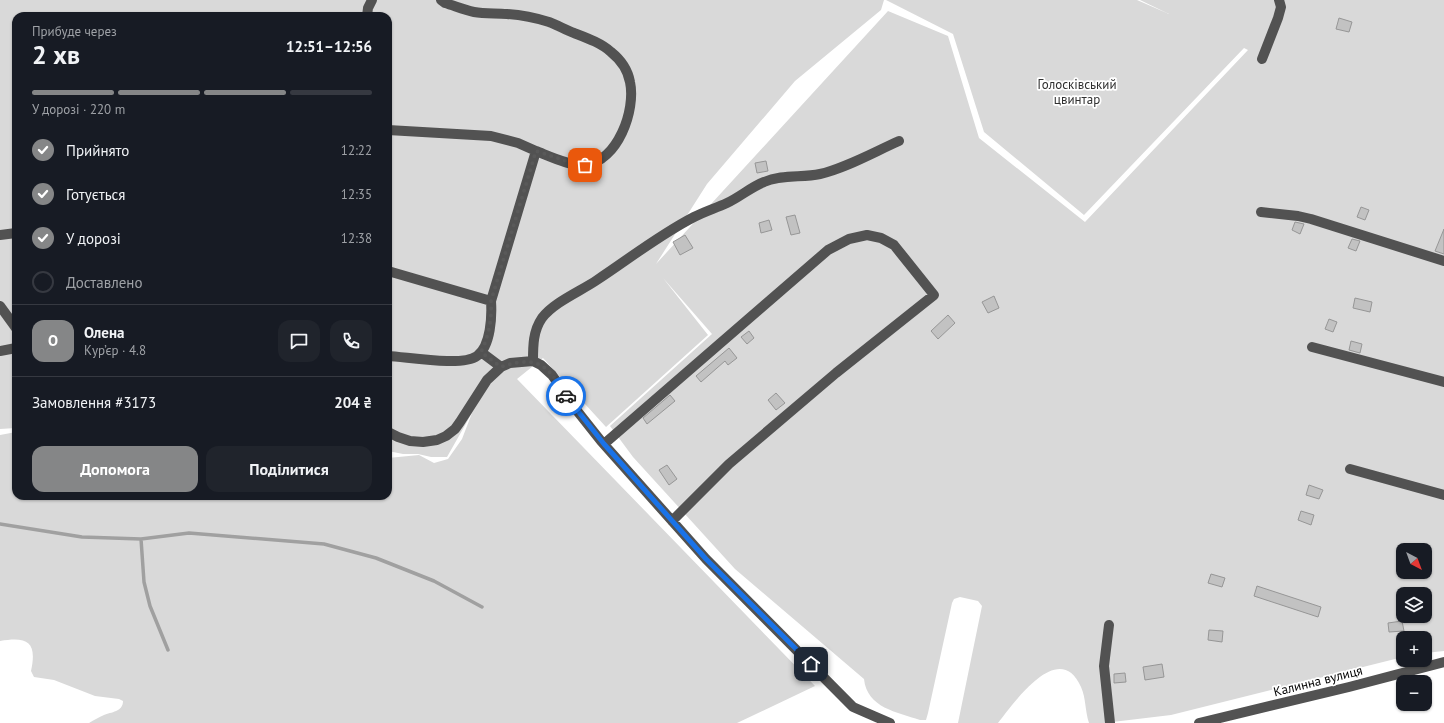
<!DOCTYPE html>
<html lang="uk">
<head>
<meta charset="utf-8">
<style>
  body { margin:0; font-family:"PT Sans",sans-serif; background:#20242c; color:#f1f3f6; height:100vh; display:flex; flex-direction:column; font-size:15px; white-space:nowrap }
  * { box-sizing:border-box; margin:0 }
  p { font-size:13px; color:#9ea1a6 }
  .icon { flex:none; width:22px; height:22px; fill:none; stroke:currentColor; stroke-width:2; stroke-linecap:round; stroke-linejoin:round }
  .map { position:relative; flex:1; overflow:hidden }
  .side { position:absolute; left:12px; top:12px; width:380px; height:488px; display:flex; flex-direction:column; background:#171b24; border-radius:12px; box-shadow:0 1px 3px #0004 }
  .side>* { flex:none }
  .needle { width:26px; rotate:139deg }
  .buttons { position:absolute; left:1396px; top:543px; display:grid; gap:8px }
  .buttons a { display:grid; place-items:center; width:36px; height:36px; border-radius:8px; background:#171b24; box-shadow:0 1px 3px #0004; font-size:20px }
  .pin { position:absolute; display:grid; place-items:center; width:34px; height:34px; color:#fff; margin:-17px; border-radius:8px; box-shadow:0 2px 6px #0006 }
  .courier { position:absolute; display:grid; place-items:center; width:40px; height:40px; margin:-20px; border:3px solid #1a73e8; border-radius:50%; background:#fff; color:#222; box-shadow:0 1px 5px #0007 }
  .overview em { font-style:normal; font-weight:700 }
  .overview div { display:flex; flex-direction:column-reverse }
  .overview { display:flex; align-items:center; justify-content:space-between; height:68px; padding:0 20px }
  h1 { font-size:26px; font-weight:700; line-height:30px }
  .bar { display:grid; grid-template-columns:repeat(4,1fr); gap:6px 4px; align-content:center; height:48px; padding:0 20px }
  .bar i { height:5px; border-radius:3px; background:#363941 }
  .bar .on { background:#858687 }
  .bar p { grid-column:span 4 }
  .line { display:flex; align-items:center; gap:10px; padding:0 20px; border-top:1px solid #363941 }
  .line div { flex:1 }
  .round { display:grid; place-items:center; flex:none; width:42px; height:42px; border-radius:12px; background:#20242c }
  ol { padding:0 20px; list-style:none }
  li { display:flex; align-items:center; gap:12px; height:44px }
  li p { margin-inline-start:auto }
  li .icon { padding:4px; border-radius:50%; background:#858687; color:#fff; stroke-width:4 }
  li:last-child { color:#9ea1a6 }
  li i { width:22px; height:22px; border:2px solid #363941; border-radius:50% }
  .button { display:flex; gap:8px; margin-top:auto; padding:8px 20px }
  .button a { flex:1; height:46px; border-radius:12px; background:#858687; color:#fff; font-size:16px; font-weight:700; line-height:46px; text-align:center }
  .button a+a { background:#20242c; color:#f1f3f6 }
  .map>svg:first-child { display:block }
  .green { fill:#d9d9d9; fill-rule:evenodd }
  .lines { fill:none; stroke-linecap:round; stroke-linejoin:round }
  .stream { stroke:#a0a0a0; stroke-width:3.5 }
  .building { fill:#c2c2c2; stroke:#969696 }
  .minor { stroke:#525252; stroke-width:10 }
  .done { stroke:#595959; stroke-width:4; stroke-dasharray:0 7.2 }
  .route { stroke:#1a73e8; stroke-width:5 }
  .labels { text-anchor:middle; dominant-baseline:central; stroke-width:3.5; stroke-linejoin:round; paint-order:stroke }
  .park-label { font-size:13px; fill:#303030; stroke:#fff }
  .street-label { font-size:13px; fill:#000; stroke:#fff }
</style>
</head>
<body>
<div class="map">
<svg width="1444" height="723" viewBox="0 0 1444 723">
  <rect width="100%" height="100%" fill="#fff"/>
  <path class="green" d="M0,0h884l-3,10 -86,71 -88,103 -51,80 232,-253 60,25 31,102 106,84 163,-172 -4,-2 -160,167 -100,-83 -31,-98 -67,-34h251l32,14 -29,-14h304v651l-19,2v-15h-22v19l-232,58 -67,8h-15c-4,-12 -3,-25 -8,-36 -22,-49 -67,16 -83,36h-40l24,-117 -4,-5 -18,-4 -6,2 -2,4 -24,110 -2,7h-6c-23,-8 -53,-12 -56,-41l-129,-110 -102,-112 -23,-31 102,-92 -49,-56 45,57 -102,92 -63,-69 -26,21 298,307 -78,37h-648c5,-3 10,-6 15,-8 7,-3 19,-3 19,-14l-4,-2 -24,-3 -41,-16 -20,-3 -3,-6c6,-28 -2,-35 -31,-30v-206l16,-3v64h372v-38l31,-3 15,8 14,-4 14,-20 10,-26 -25,44h-16l-13,-3h-15l-15,-3v-435h-372v412l-16,1zM1403,550h22v22h-22zM1403,594h22v22h-22z"/>
  <g class="lines">
    <path class="stream" d="M0,524l82,13 59,2 48,-6 135,11 52,14 58,23 48,26
      M141,539l3,43 6,24 18,44"/>
  </g>
  <path class="building" d="M1339,18l13,4 -3,10 -13,-3z
    M766,161l2,10 -11,2 -2,-10z
    M1361,207l8,3 -4,10 -8,-3z
    M795,215l5,18 -9,2 -5,-18z
    M769,220l3,10 -11,3 -2,-10z
    M1295,222l9,2 -4,10 -8,-4z
    M1444,229v25l-9,-3z
    M685,235l8,13 -13,7 -7,-13z
    M1352,239l8,2 -4,10 -8,-3z
    M994,296l5,12 -11,5 -6,-11z
    M1355,298l17,4 -2,10 -17,-4z
    M948,315l7,8 -17,16 -7,-8z
    M1329,319l8,3 -4,10 -8,-3z
    M749,331l5,7 -7,6 -6,-7z
    M1351,341l11,3 -2,9 -11,-3z
    M729,348l8,10 -9,7 -3,-4 -24,21 -5,-6z
    M776,393l9,10 -9,7 -8,-10z
    M670,395l5,6 -28,23 -4,-6z
    M667,465l10,14 -8,6 -10,-15z
    M1309,485l14,5 -4,9 -13,-4z
    M1301,511l13,4 -3,10 -13,-5z
    M1211,574l14,4 -3,9 -14,-4z
    M1257,586l64,21 -3,10 -64,-21z
    M1402,621l2,10 -15,1 -1,-9z
    M1209,630l14,1 -1,11 -14,-2z
    M1162,664l2,13 -19,3 -2,-13z
    M1125,673l1,9 -12,1v-9z"/>
  <g class="lines">
    <path class="minor" d="M441,0l4,3c10,3 19,7 29,9 11,2 22,1 33,2 14,1 29,4 42,8 8,3 17,8 25,11 13,5 27,10 37,19 10,8 17,19 19,30 6,28 -12,79 -45,83 -13,2 -36,-9 -49,-14
      M367,16l1,-8 4,-8
      M1262,59l16,-41 3,-11 -2,-7
      M388,130l103,6 27,7 18,8 -45,150c1,15 0,45 -14,55 -15,11 -69,1 -89,0
      M1261,212l37,4 13,3 133,42
      M0,235l16,-2
      M388,271l103,30
      M0,306l16,22
      M1312,347l132,35
      M0,351l16,-3
      M481,352l20,15
      M533,361c0,-15 0,-30 9,-43 12,-16 39,-27 55,-38 32,-21 62,-45 97,-63 10,-5 22,-9 33,-14 13,-6 24,-16 37,-21 18,-8 38,-4 56,-8 26,-6 54,-22 79,-33
      M388,432l10,5 12,4 13,1 14,-2 9,-4 9,-7 5,-7 27,-42 14,-13 9,-4 23,-2 8,4 11,10 26,37 23,29 105,118 147,148 37,16
      M604,444l224,-194 21,-11 18,-4 14,3 13,7 40,50 -98,78 -107,91 -57,57
      M1350,469l94,26
      M1109,625l-5,41 6,57
      M1199,723l150,-36 95,-25"/>
  </g>
  <g class="lines">
    <path class="done" d="M566,396c-12,-18 -19,-36 -44,-34 -7,1 -13,2 -21,5l-20,-15c8,-17 11,-33 10,-51l45,-150 39,13 10,1"/>
    <path class="route" d="M566,396l38,48 102,115 105,105"/>
  </g>
  <g class="labels">
    <g class="park-label">
      <text x="1077" y="84">Голосківський<tspan x="1077" dy="15">цвинтар</tspan></text>
    </g>
    <g class="street-label">
      <text transform="translate(1318 681) rotate(-14)">Калинна вулиця</text>
    </g>
  </g>
</svg>
<div class="buttons">
<a><svg class="needle" viewBox="-14 -14 28 28"><path d="M0-13l5 13h-10z" fill="#e53935"/><path d="M0 13l5-13h-10z" fill="#9ea1a6"/></svg></a>
<a><svg class="icon" aria-label="layers" viewBox="0 0 24 24"><path d="M12 4l9 5-9 5-9-5zM3 14l9 5 9-5"/></svg></a>
<a>+</a>
<a>−</a>
</div>
<div class="pin" style="left:585px;top:165px;background:#ea580c"><svg class="icon" aria-label="bag" viewBox="0 0 24 24"><path d="M5 8h14l-1 12H6zM9 8a3 3 0 0 1 6 0"/></svg></div>
<div class="pin" style="left:811px;top:664px;background:#1f2937"><svg class="icon" aria-label="home" viewBox="0 0 24 24"><path d="M3 11l9-7 9 7M6 9v11h12V9"/></svg></div>
<div class="courier" style="left:566px;top:396px"><svg class="icon" aria-label="car" viewBox="0 0 24 24"><path d="M5 17H2v-5l4-1 3-4h7l3 4 3 1v5h-3M9 17h6M6 11h13"/><circle cx="7" cy="17" r="2"/><circle cx="17" cy="17" r="2"/></svg></div>
<section class="side">
<div class="overview"><div><h1>2 хв</h1><p>Прибуде через</p></div><em>12:51–12:56</em></div>
<div class="bar"><i class="on"></i><i class="on"></i><i class="on"></i><i></i><p>У дорозі · 220 m</p></div>
<ol>
<li><svg class="icon" aria-label="check" viewBox="0 0 24 24"><path d="M5 12l5 5 9-10"/></svg>Прийнято<p>12:22</p></li>
<li><svg class="icon" aria-label="check" viewBox="0 0 24 24"><path d="M5 12l5 5 9-10"/></svg>Готується<p>12:35</p></li>
<li><svg class="icon" aria-label="check" viewBox="0 0 24 24"><path d="M5 12l5 5 9-10"/></svg>У дорозі<p>12:38</p></li>
<li><i></i>Доставлено</li>
</ol>
<div class="line" style="height:72px"><b class="round" style="background:#858687;color:#fff">О</b><div><b>Олена</b><p>Кур’єр · 4.8</p></div><a class="round"><svg class="icon" aria-label="chat" viewBox="0 0 24 24"><path d="M4 5h16v11H9l-5 4z"/></svg></a><a class="round"><svg class="icon" aria-label="phone" viewBox="0 0 24 24"><path d="M5 4h4l2 5-3 2q2 4 5 5l2-3 5 2v4C11 20 4 13 5 4z"/></svg></a></div>
<div class="line" style="height:52px"><div>Замовлення #3173</div><b>204 ₴</b></div>
<div class="button"><a>Допомога</a><a>Поділитися</a></div>
</section>
</div>
</body>
</html>
